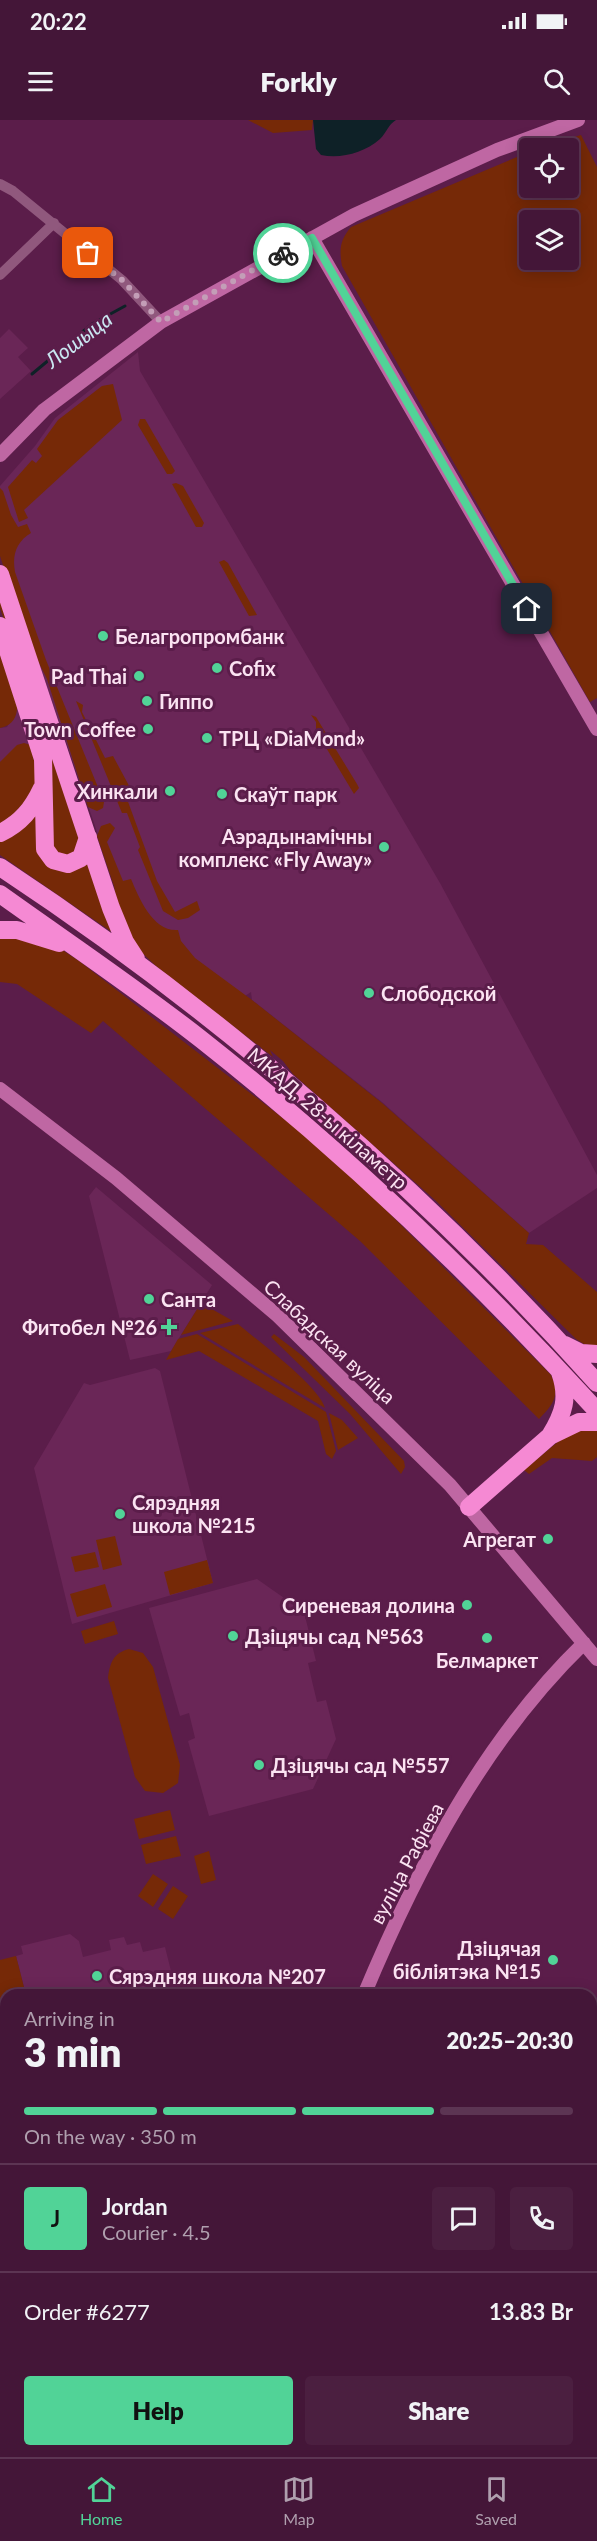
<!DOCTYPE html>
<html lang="en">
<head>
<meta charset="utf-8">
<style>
  body { margin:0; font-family:Lato,sans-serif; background:#4b1f40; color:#f1f3f6; height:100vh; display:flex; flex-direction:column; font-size:22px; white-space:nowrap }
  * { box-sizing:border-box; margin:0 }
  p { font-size:20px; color:#af9fae }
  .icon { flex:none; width:33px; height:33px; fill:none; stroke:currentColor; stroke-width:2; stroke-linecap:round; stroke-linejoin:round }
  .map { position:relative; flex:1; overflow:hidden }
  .drawer { position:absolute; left:0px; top:1869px; width:597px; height:468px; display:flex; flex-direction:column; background:#441638; border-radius:18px 18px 0 0; box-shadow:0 3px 15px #0003,0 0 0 2px #5c3553 }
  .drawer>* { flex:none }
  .buttons { position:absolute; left:519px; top:18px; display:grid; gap:12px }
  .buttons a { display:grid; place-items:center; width:60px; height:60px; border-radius:6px; background:#441638; box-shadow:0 3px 15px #0003,0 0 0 2px #5c3553; font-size:30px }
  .pin { position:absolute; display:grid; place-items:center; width:51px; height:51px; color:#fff; margin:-26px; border-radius:12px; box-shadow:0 3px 9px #0006 }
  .courier { position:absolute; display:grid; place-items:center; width:60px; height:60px; margin:-30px; border:4px solid #51d397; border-radius:50%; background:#fff; color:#222; box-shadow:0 2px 8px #0007 }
  .head em { font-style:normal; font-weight:800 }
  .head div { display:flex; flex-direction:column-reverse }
  .head { display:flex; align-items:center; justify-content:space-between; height:102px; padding:0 24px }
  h1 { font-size:39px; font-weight:800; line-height:45px }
  .bar { display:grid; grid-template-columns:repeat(4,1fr); gap:9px 6px; align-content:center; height:72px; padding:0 24px }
  .bar i { height:8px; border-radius:4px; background:#5c3553 }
  .bar .current { background:#51d397 }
  .bar p { grid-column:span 4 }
  .line { display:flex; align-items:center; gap:15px; padding:0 24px; border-top:2px solid #5c3553 }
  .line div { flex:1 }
  .round { display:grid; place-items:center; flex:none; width:63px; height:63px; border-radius:6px; background:#4b1f40 }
  .primary-button { display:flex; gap:12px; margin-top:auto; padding:12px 24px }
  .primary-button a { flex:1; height:69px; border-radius:6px; background:#51d397; color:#111; font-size:24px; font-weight:800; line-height:69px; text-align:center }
  .primary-button a+a { background:#4b1f40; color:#f1f3f6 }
  .status { display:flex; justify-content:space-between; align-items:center; height:42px; padding:0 30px; background:#441638; direction:ltr }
  .status svg { height:16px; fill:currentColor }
  header { display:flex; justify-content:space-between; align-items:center; height:78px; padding:0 24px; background:#441638; font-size:27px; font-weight:800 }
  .tabs { display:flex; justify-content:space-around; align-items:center; height:84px; border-top:2px solid #5c3553; background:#441638; font-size:16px; color:#af9fae }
  .tabs a { display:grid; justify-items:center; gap:3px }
  .tabs .current { color:#51d397 }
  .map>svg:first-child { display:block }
  .built { fill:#6a2657 }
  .green { fill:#762907; fill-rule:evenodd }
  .water { fill:#0e2127 }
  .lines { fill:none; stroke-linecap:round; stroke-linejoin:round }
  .stream { stroke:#0e2127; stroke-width:3 }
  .street { stroke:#90587d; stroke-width:10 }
  .secondary { stroke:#bf67a3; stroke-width:14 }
  .highway { stroke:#f589d3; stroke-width:18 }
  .done { stroke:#c39eb7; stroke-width:6; stroke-dasharray:0 10.8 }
  .route { stroke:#51d397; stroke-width:8 }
  .poi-dot { fill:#51d397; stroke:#5b1d4a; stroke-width:2 }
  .labels { text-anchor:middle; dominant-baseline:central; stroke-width:6; stroke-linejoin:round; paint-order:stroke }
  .poi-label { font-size:20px; font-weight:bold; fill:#fbe3f2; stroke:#5b1d4a; text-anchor:start }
  .street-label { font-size:20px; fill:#fbe3f2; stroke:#5b1d4a }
  .water-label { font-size:21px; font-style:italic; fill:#cae7f1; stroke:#5b1d4a }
</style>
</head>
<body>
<div class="status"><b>20:22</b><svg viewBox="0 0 49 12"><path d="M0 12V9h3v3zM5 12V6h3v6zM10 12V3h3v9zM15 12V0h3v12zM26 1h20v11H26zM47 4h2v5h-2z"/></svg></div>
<header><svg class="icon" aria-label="menu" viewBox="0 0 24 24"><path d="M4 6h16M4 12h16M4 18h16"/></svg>Forkly<svg class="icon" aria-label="search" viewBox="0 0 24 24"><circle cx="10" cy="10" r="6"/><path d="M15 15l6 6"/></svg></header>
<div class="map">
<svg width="597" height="2337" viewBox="0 0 597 2337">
  <rect width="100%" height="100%" fill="#5b1d4a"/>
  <path class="built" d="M9,209l19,19 -10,9 13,14 -31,28v-61z
    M138,232l2,19 300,512 157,292v13l-68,45 -147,-131 -130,-102 -1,-8 -6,4 -125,-93 -28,-86 -92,-265v-66l35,-40 20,-28z
    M19,583l16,47 -35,12v-34l7,-1z
    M96,1067l116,98 -41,66 -41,9 -41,-164z
    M155,1248l5,3 53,212 -141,41 -38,-156 50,-85 6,2z
    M257,1459l47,33 12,49 -8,2 4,18 5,21 9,-2 10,39 -23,50 -104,27 -21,-75 7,-3 -6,-25 -9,3 -31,-108z
    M70,1814l9,7 4,16 28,-7 -2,-10 15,-3 3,8 13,-3 3,10 22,-5 12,48h-151l-10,-39 7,-2 -2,-8z
    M0,2255l6,3v62l-6,2z
    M265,2331h119l1,6h-124z"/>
  <path class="green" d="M248,0h65l-1,10 -39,3z
    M581,15l16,32v531l-7,4 -248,-436c-3,-17 -2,-26 9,-39l178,-75 1,36h38v-40h-30zM568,100v40h-38v-40z
    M113,264l9,36 -98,90 4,8 -9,4 -11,-35 24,-27 4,3 6,-7 -5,-7 21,-29 44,-34z
    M140,299h5l30,52 -3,3h-5l-29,-49z
    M176,363l7,3 21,37 -2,4h-6l-24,-43z
    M0,368l3,3 8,24 7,12 9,-3 4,9c-15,9 -19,22 -16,39l31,88 58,142 -1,6 -6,3 -9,-4 -41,-128 -19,-38 -28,-85z
    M224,440l4,3 29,52 -8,1 -30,-54z
    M0,472l83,250 -7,14 -23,-3 -4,-99 -49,-146z
    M0,526c7,20 35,76 0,82z
    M76,581l7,4 -1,7 23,46 8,-2 21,39 -7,4 30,82 18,31 22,-11 3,9 -12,8 -10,2 -15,-9 -25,-61 2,-3 -13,-34h-5z
    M311,595l5,2 41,67 2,4 -5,6 -38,-63v-9z
    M24,623l7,2 8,41 -39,43v-67l17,-17z
    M40,685l3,49 46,2 30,81 -119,-82v-19z
    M110,703l5,5 -8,14 16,39 8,-2c8,19 22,53 47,51l3,11 14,17 57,42 130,103 147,130 -3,11 17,1 54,47v54l-13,-2 -8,-5 -141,-139 -142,-126 -10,-13 -13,-11 3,7 -117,-91 -20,-19 -18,-39 -4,-22 -17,-50 4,-10z
    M0,814l58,13 21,14 218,168 74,66 180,180c10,20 2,30 -12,44l-179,-178 -257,-220 -12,12 -74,-49 -17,-2z
    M201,1183l32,18 -52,14z
    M238,1204c20,17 81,62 87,84l-125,-75z
    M197,1214l129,78 10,39 -4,8 -6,-5 -8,-33 -119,-70 -33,9 12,-21z
    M274,1214l30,23 100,104 1,6 -4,7 -51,-60 -79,-77z
    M329,1293l13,7 16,18 -20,12z
    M597,1307v30l-5,4 -40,-3 -23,16 -5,-4 48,-40z
    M115,1416l7,29 -19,5 -7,-30z
    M95,1432l4,15 -24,5 -4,-15z
    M207,1440l6,23 -43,12 -6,-23z
    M105,1464l7,23 -35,10 -7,-23z
    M114,1501l4,13 -33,10 -4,-13z
    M129,1529l14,4 10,14 27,98 -2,18 -15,10 -18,-2 -10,-14 -27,-99c2,-15 5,-25 21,-29z
    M170,1690l5,20 -36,9 -5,-20z
    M176,1716l5,20 -35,8 -5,-19z
    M209,1731l7,29 -15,4 -7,-28z
    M153,1754l15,10 -15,23 -15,-11z
    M173,1766l15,10 -15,23 -15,-10z
    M16,1836l10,39h-20v98l-6,-3v-130z"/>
  <path class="water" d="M313,0h83c-8,5 -9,12 -16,19 -16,14 -39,20 -59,16l-5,-6z"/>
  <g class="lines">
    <path class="stream" d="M32,254l60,-50 33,-18"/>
    <path class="street" d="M0,64l13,7 109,89 39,42
      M0,155l54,-52"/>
    <path class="secondary" d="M312,118l285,491
      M0,335l44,-45 117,-88 193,-107 143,-65 81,-30
      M0,969l116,89 162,138 172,169 147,174
      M364,1875c53,-127 120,-255 220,-352
      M143,2337l4,-6"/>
    <path class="highway" d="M0,454l111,334 14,34 11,17
      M0,506l43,133 2,90 8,11 15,4 13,-6 7,-21
      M0,713c21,-10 32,-24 42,-45
      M0,747c217,143 424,322 597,516
      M0,774c67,48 136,94 202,146 142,112 273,237 395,371
      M0,810h17l42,13
      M565,1225l16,8 16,1
      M550,1316c14,-23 19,-38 10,-64
      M469,1387l81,-71 29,-14h18"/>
  </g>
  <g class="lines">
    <path class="done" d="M88,133l34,27 39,42 122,-69"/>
    <path class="route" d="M283,133l29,-15 215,371"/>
  </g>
  <g class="poi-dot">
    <circle cx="103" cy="516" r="6"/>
    <circle cx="217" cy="548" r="6"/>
    <circle cx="139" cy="556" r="6"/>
    <circle cx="147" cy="581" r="6"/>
    <circle cx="148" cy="609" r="6"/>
    <circle cx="207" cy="618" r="6"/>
    <circle cx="170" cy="671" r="6"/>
    <circle cx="222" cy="674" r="6"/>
    <circle cx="384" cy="727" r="6"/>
    <circle cx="369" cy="873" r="6"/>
    <circle cx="149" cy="1179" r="6"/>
    <path d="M166 1198h6v6h6v6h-6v6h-6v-6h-6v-6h6z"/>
    <circle cx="120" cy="1394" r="6"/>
    <circle cx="548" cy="1419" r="6"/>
    <circle cx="467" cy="1485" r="6"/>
    <circle cx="233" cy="1516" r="6"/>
    <circle cx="487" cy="1518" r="6"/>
    <circle cx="259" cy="1645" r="6"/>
    <circle cx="553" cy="1840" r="6"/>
    <circle cx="97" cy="1856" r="6"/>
  </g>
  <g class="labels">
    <g class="poi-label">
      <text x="115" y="516">Белагропромбанк</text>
      <text x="229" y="548">Cofix</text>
      <text x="127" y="556" text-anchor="end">Pad Thai</text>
      <text x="159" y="581">Гиппо</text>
      <text x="136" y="609" text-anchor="end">Town Coffee</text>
      <text x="219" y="618">ТРЦ «DiaMond»</text>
      <text x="158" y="671" text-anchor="end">Хинкали</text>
      <text x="234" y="674">Скаўт парк</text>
      <text x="372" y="716" text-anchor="end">Аэрадынамічны<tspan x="372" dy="23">комплекс «Fly Away»</tspan></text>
      <text x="381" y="873">Слободской</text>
      <text x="161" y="1179">Санта</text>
      <text x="157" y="1207" text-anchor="end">Фитобел №26</text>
      <text x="132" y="1382">Сярэдняя<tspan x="132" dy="23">школа №215</tspan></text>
      <text x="536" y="1419" text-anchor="end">Агрегат</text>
      <text x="455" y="1485" text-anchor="end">Сиреневая долина</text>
      <text x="245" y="1516">Дзіцячы сад №563</text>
      <text x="487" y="1540" text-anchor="middle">Белмаркет</text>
      <text x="271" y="1645">Дзіцячы сад №557</text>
      <text x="541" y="1828" text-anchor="end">Дзіцячая<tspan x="541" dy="23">бібліятэка №15</tspan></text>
      <text x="109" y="1856">Сярэдняя школа №207</text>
    </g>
    <g class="street-label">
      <text transform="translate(328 998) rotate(41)">МКАД, 28-ы кіламетр</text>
      <text transform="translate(330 1221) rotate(43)">Слабадская вуліца</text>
      <text transform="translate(406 1743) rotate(-62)">вуліца Рафіева</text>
    </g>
    <g class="water-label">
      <text transform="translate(78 219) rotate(-37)">Лошыца</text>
    </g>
  </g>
</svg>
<div class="buttons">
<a><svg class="icon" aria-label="locate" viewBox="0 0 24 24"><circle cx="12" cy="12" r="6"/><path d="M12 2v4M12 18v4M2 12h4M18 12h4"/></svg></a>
<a><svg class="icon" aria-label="layers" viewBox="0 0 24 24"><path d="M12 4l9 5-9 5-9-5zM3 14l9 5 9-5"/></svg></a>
</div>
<div class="pin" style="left:88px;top:133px;background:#ea580c"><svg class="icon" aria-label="bag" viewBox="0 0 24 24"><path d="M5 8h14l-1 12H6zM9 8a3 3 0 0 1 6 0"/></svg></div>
<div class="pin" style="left:527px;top:489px;background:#1f2937"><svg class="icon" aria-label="home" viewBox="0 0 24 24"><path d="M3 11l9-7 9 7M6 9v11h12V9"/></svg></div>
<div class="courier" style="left:283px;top:133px"><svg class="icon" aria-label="bike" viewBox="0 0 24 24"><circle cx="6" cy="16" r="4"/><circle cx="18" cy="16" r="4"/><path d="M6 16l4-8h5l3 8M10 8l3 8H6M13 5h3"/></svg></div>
<section class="drawer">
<div class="head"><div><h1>3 min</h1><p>Arriving in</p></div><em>20:25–20:30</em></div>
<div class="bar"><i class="current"></i><i class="current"></i><i class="current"></i><i></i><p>On the way · 350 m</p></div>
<div class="line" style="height:108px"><b class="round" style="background:#51d397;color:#111">J</b><div><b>Jordan</b><p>Courier · 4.5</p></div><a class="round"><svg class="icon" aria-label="chat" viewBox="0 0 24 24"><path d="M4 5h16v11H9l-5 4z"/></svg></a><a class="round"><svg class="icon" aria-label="phone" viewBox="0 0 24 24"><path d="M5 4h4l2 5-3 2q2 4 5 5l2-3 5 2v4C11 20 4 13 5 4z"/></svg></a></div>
<div class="line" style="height:78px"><div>Order #6277</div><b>13.83 Br</b></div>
<div class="primary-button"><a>Help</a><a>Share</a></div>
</section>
</div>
<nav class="tabs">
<a class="current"><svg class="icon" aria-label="home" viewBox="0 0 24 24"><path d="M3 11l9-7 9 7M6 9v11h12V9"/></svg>Home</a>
<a><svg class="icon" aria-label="map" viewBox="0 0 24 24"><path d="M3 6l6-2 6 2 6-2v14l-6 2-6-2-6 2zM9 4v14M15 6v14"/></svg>Map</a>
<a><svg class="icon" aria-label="saved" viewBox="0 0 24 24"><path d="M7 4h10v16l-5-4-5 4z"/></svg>Saved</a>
</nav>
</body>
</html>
